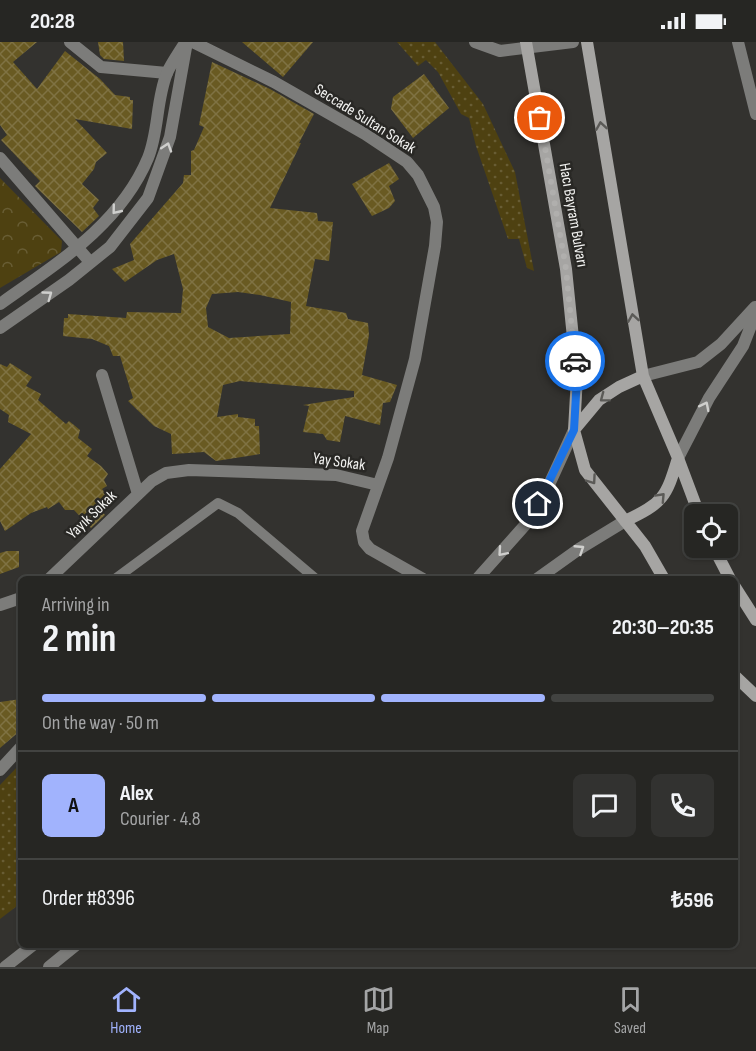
<!DOCTYPE html>
<html lang="en">
<head>
<meta charset="utf-8">
<style>
  body { margin:0; font-family:"Sofia Sans Condensed",sans-serif; background:#323230; color:#f1f3f6; height:100vh; display:flex; flex-direction:column; font-size:22px; white-space:nowrap }
  * { box-sizing:border-box; margin:0 }
  p { font-size:20px; color:#a4a5a6 }
  .icon { flex:none; width:33px; height:33px; fill:none; stroke:currentColor; stroke-width:2; stroke-linecap:round; stroke-linejoin:round }
  .map { position:relative; flex:1; overflow:hidden }
  .panel { position:absolute; left:18px; top:534px; width:720px; height:372px; display:flex; flex-direction:column; background:#262623; border-radius:9px; box-shadow:0 2px 4px #0004,0 0 0 2px #424341 }
  .panel>* { flex:none }
  .tools { position:absolute; left:684px; top:462px; display:grid; gap:12px }
  .tools a { display:grid; place-items:center; width:54px; height:54px; border-radius:9px; background:#262623; box-shadow:0 2px 4px #0004,0 0 0 2px #424341; font-size:30px }
  .pin { position:absolute; display:grid; place-items:center; width:51px; height:51px; color:#fff; margin:-26px; border:3px solid #fff; border-radius:50%; box-shadow:0 2px 6px #0007 }
  .courier { position:absolute; display:grid; place-items:center; width:60px; height:60px; margin:-30px; border:4px solid #1a73e8; border-radius:50%; background:#fff; color:#222; box-shadow:0 2px 8px #0007 }
  .head em { font-style:normal; font-weight:700 }
  .head div { display:flex; flex-direction:column-reverse }
  .head { display:flex; align-items:center; justify-content:space-between; height:102px; padding:0 24px }
  h1 { font-size:39px; font-weight:700; line-height:45px }
  .bar { display:grid; grid-template-columns:repeat(4,1fr); gap:9px 6px; align-content:center; height:72px; padding:0 24px }
  .bar i { height:8px; border-radius:4px; background:#424341 }
  .bar .active { background:#a1b3fd }
  .bar p { grid-column:span 4 }
  .line { display:flex; align-items:center; gap:15px; padding:0 24px; border-top:2px solid #424341 }
  .line div { flex:1 }
  .round { display:grid; place-items:center; flex:none; width:63px; height:63px; border-radius:9px; background:#323230 }
  .status { display:flex; justify-content:space-between; align-items:center; height:42px; padding:0 30px; background:#262623; direction:ltr }
  .status svg { height:16px; fill:currentColor }
  .tab-bar { display:flex; justify-content:space-around; align-items:center; height:84px; border-top:2px solid #424341; background:#262623; font-size:16px; color:#a4a5a6 }
  .tab-bar a { display:grid; justify-items:center; gap:3px }
  .tab-bar .active { color:#a1b3fd }
  .map>svg:first-child { display:block }
  .grass { fill:url(#grass-dots) }
  .forest { fill:url(#forest-crowns) }
  .building { fill:url(#building-cross-hatch); fill-rule:evenodd }
  .lines { fill:none; stroke-linecap:round; stroke-linejoin:round }
  .service { stroke:#7c7c7a; stroke-width:10 }
  .pedestrian { stroke:#7c7c7a; stroke-width:12 }
  .minor { stroke:#7c7c7a; stroke-width:12 }
  .tertiary { stroke:#7c7c7a; stroke-width:12 }
  .secondary { stroke:#a6a5a3; stroke-width:12 }
  .oneway { stroke:#5b5a57 }
  .oneway2 { stroke:#cfcfcd }
  .done { stroke:#b0afad; stroke-width:6; stroke-dasharray:0 10.8 }
  .route { stroke:#1a73e8; stroke-width:8 }
  .labels { text-anchor:middle; dominant-baseline:central; stroke-width:5; stroke-linejoin:round; paint-order:stroke }
  .street-label { font-size:16px; fill:#f3f3f1; stroke:#292825 }
</style>
</head>
<body>
<div class="status"><b>20:28</b><svg viewBox="0 0 49 12"><path d="M0 12V9h3v3zM5 12V6h3v6zM10 12V3h3v9zM15 12V0h3v12zM26 1h20v11H26zM47 4h2v5h-2z"/></svg></div>
<div class="map">
<svg width="756" height="925" viewBox="0 0 756 925">
  <defs>
    <pattern id="grass-dots" width="8" height="8" patternUnits="userSpaceOnUse" patternTransform="scale(1.5)"><rect width="8" height="8" fill="#4e4111"/><path d="M2 2h.1M6 6h.1" fill="none" stroke="#685d34" stroke-width="1.8" stroke-linecap="round"/></pattern>
    <pattern id="forest-crowns" width="20" height="18" patternUnits="userSpaceOnUse" patternTransform="scale(1.5)"><rect width="20" height="18" fill="#4e4111"/><path d="M2 6a3 3 0 1 1 6 0M12 15a3 3 0 1 1 6 0" fill="none" stroke="#685d34"/></pattern>
    <pattern id="building-cross-hatch" width="8" height="8" patternUnits="userSpaceOnUse" patternTransform="scale(1.5)"><rect width="8" height="8" fill="#695a22"/><path d="M0 0l8 8M0 8l8-8" fill="none" stroke="#7f7243"/></pattern>
  </defs>
  <rect width="100%" height="100%" fill="#33322f"/>
  <path class="grass" d="M397,0h38l48,62 32,68 19,99 -7,-3 -8,-29h-11l-32,-93 -7,-28 -8,-4 -23,-42 -12,-12 -8,6z
    M21,721v140l-21,16v-134z"/>
  <path class="forest" d="M0,136l62,63 -1,11 -61,36z"/>
  <path class="building" d="M0,0h37l-24,20 24,27 28,-38 35,28 15,16 15,2v3h3l-1,29 -57,-10 32,34 -11,9 -2,7 -12,15 17,16 -6,8 6,8 -17,16 -43,-42 -4,-4 5,-5 -39,-41 6,-5 -7,-10z
    M98,0h25l1,19 -20,-2 -4,-4z
    M242,0h71l-30,35z
    M212,20l58,27 44,25 -15,29h2l-31,65 47,5 1,8 15,1 -4,39 -14,-2 -9,47 40,7 2,6 20,4 1,12 -7,40 35,10 -7,17 -7,1 -3,22 -35,-9 -5,26 -13,-2 -4,-6 -20,-2 6,-26 -6,-1 51,-8v-6l-114,-10 -17,4 -6,32 21,-3v3l17,2v7h4l1,28 -44,7 -12,-9 -32,2 -1,-20 -17,-8 -26,-25 5,-3 -13,-42h-7l-4,-10 -17,-7 -29,-3 1,-18h4v-4l58,4 1,-6 54,1 2,-24 -9,-35 -17,6 -32,22 -13,-13 22,-9 -4,-16 53,-61 1,-8h7v-24l3,-1 10,-23 -5,-2zM238,250l22,3 31,7 -1,32 -61,4 -21,-11 -2,-19 6,-14z
    M424,32l25,34 -36,30 -22,-29 2,-12z
    M389,121l10,16 -10,7 6,15 -6,7 -17,8 -20,-32z
    M10,321l22,14 -6,9 15,8 -3,6 28,24 3,-3 11,9 -2,8 14,11 -5,7 14,10 7,8 -4,6 3,6 -5,3 5,7 -11,7 9,12 -14,13 -17,-18h-9l-6,-8 -11,7 -1,-2 -16,6 -26,18 -5,-10v-52l31,-35 -23,-12 1,-7 -9,-6v-45l7,3z
    M7,509h12v16l-19,7v-21z
    M21,657v31l-21,18v-46z"/>
  <g class="lines">
    <path class="service" d="M115,537l103,-76 20,10 78,66"/>
    <path class="pedestrian" d="M70,0l31,25 66,6"/>
    <path class="minor" d="M193,0l81,40 91,52 42,28 11,13 16,32 3,15 -2,24 -20,113 -27,99 -26,73 2,11 6,7 53,30
      M0,116l90,104
      M0,262c56,-40 120,-79 148,-146 11,-27 8,-58 19,-85 4,-9 11,-19 16,-27
      M0,286l69,-48 41,-33 38,-49 22,-61 17,-95
      M102,333l36,119
      M49,537l103,-98 14,-8 23,-3 147,5 42,10
      M0,563l21,-7
      M0,728l21,-23"/>
    <path class="tertiary" d="M475,0l25,9 73,-9
      M738,0l18,72
      M643,334l55,-14 23,-18 34,-37
      M678,416l31,-60 34,-52 13,-33
      M477,537l49,-55 22,-37 26,-57
      M537,537l42,-30 46,-28
      M5,925l28,-22
      M49,925l27,-22"/>
    <path class="secondary" d="M526,0l40,227 11,108 -3,53 11,40 60,76 19,33
      M587,0l56,334 35,82 21,56
      M574,388l25,-30 20,-13 24,-11
      M625,479c38,-18 41,-23 53,-63
      M714,506l16,31
      M735,545l21,33
      M735,634l21,20"/>
  </g>
  <defs><path id="oneway-chevron" d="M-2-3.5L2.5 0L-2 3.5" fill="none" stroke-width="1.6" stroke-linecap="round" stroke-linejoin="round" transform="scale(1.5)"/></defs>
  <g class="oneway">
    <use href="#oneway-chevron" transform="translate(601 84) rotate(-99)"/>
    <use href="#oneway-chevron" transform="translate(633 276) rotate(-99)"/>
    <use href="#oneway-chevron" transform="translate(604 356) rotate(143)"/>
    <use href="#oneway-chevron" transform="translate(592 438) rotate(55)"/>
    <use href="#oneway-chevron" transform="translate(661 455) rotate(-47)"/>
  </g>
  <g class="oneway2">
    <use href="#oneway-chevron" transform="translate(167 105) rotate(-72)"/>
    <use href="#oneway-chevron" transform="translate(116 168) rotate(129)"/>
    <use href="#oneway-chevron" transform="translate(48 253) rotate(-36)"/>
    <use href="#oneway-chevron" transform="translate(705 364) rotate(-63)"/>
    <use href="#oneway-chevron" transform="translate(580 507) rotate(-33)"/>
    <use href="#oneway-chevron" transform="translate(502 510) rotate(131)"/>
  </g>
  <g class="lines">
    <path class="done" d="M540,76l26,151 9,92"/>
    <path class="route" d="M538,462l36,-74 3,-53 -2,-16"/>
  </g>
  <g class="labels">
    <g class="street-label">
      <text transform="translate(365 77) rotate(32)">Seccade Sultan Sokak</text>
      <text transform="translate(573 173) rotate(80)">Hacı Bayram Bulvarı</text>
      <text transform="translate(339 420) rotate(8)">Yay Sokak</text>
      <text transform="translate(92 473) rotate(-44)">Yayık Sokak</text>
    </g>
  </g>
</svg>
<div class="tools">
<a><svg class="icon" aria-label="locate" viewBox="0 0 24 24"><circle cx="12" cy="12" r="6"/><path d="M12 2v4M12 18v4M2 12h4M18 12h4"/></svg></a>
</div>
<div class="pin" style="left:540px;top:76px;background:#ea580c"><svg class="icon" aria-label="bag" viewBox="0 0 24 24"><path d="M5 8h14l-1 12H6zM9 8a3 3 0 0 1 6 0"/></svg></div>
<div class="pin" style="left:538px;top:462px;background:#1f2937"><svg class="icon" aria-label="home" viewBox="0 0 24 24"><path d="M3 11l9-7 9 7M6 9v11h12V9"/></svg></div>
<div class="courier" style="left:575px;top:319px"><svg class="icon" aria-label="car" viewBox="0 0 24 24"><path d="M5 17H2v-5l4-1 3-4h7l3 4 3 1v5h-3M9 17h6M6 11h13"/><circle cx="7" cy="17" r="2"/><circle cx="17" cy="17" r="2"/></svg></div>
<section class="panel">
<div class="head"><div><h1>2 min</h1><p>Arriving in</p></div><em>20:30–20:35</em></div>
<div class="bar"><i class="active"></i><i class="active"></i><i class="active"></i><i></i><p>On the way · 50 m</p></div>
<div class="line" style="height:108px"><b class="round" style="background:#a1b3fd;color:#111">A</b><div><b>Alex</b><p>Courier · 4.8</p></div><a class="round"><svg class="icon" aria-label="chat" viewBox="0 0 24 24"><path d="M4 5h16v11H9l-5 4z"/></svg></a><a class="round"><svg class="icon" aria-label="phone" viewBox="0 0 24 24"><path d="M5 4h4l2 5-3 2q2 4 5 5l2-3 5 2v4C11 20 4 13 5 4z"/></svg></a></div>
<div class="line" style="height:78px"><div>Order #8396</div><b>₺596</b></div>
</section>
</div>
<nav class="tab-bar">
<a class="active"><svg class="icon" aria-label="home" viewBox="0 0 24 24"><path d="M3 11l9-7 9 7M6 9v11h12V9"/></svg>Home</a>
<a><svg class="icon" aria-label="map" viewBox="0 0 24 24"><path d="M3 6l6-2 6 2 6-2v14l-6 2-6-2-6 2zM9 4v14M15 6v14"/></svg>Map</a>
<a><svg class="icon" aria-label="saved" viewBox="0 0 24 24"><path d="M7 4h10v16l-5-4-5 4z"/></svg>Saved</a>
</nav>
</body>
</html>
